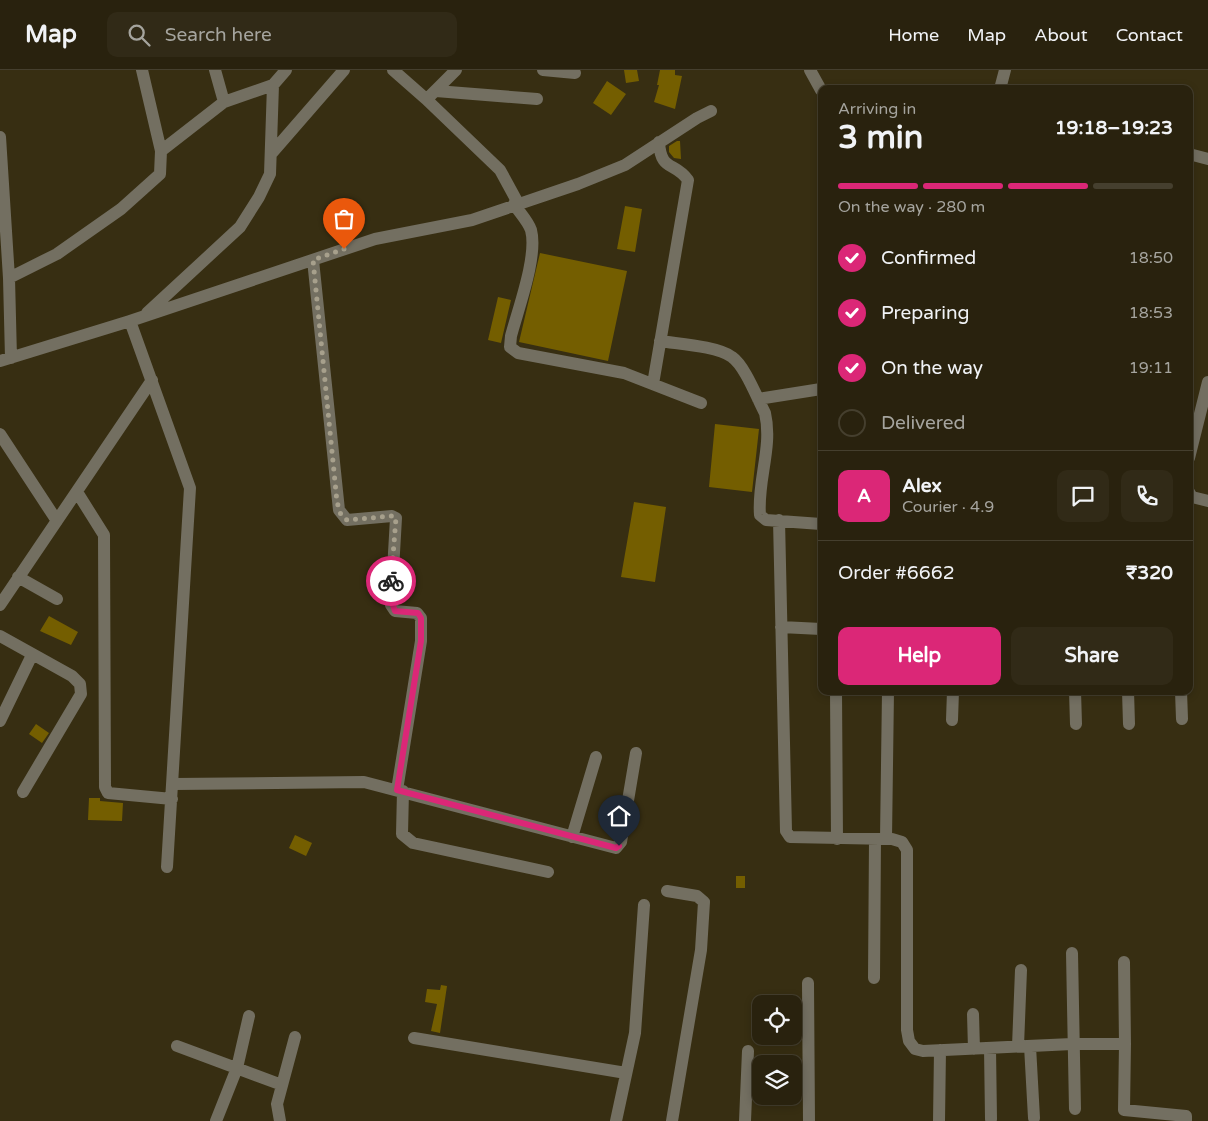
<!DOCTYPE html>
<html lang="en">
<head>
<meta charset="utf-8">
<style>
  body { margin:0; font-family:"Varela Round",sans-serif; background:#312a17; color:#f1f3f6; height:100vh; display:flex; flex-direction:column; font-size:19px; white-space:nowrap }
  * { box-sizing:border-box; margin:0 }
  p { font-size:16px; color:#a5a49e }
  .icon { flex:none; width:28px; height:28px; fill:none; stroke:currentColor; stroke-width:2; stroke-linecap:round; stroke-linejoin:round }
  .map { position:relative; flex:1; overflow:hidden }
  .sheet { position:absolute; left:818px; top:15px; width:375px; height:610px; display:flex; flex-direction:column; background:#29220e; border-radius:10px; box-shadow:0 2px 8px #0003,0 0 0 1px #453f2e }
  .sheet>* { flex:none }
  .fabs { position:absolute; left:752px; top:925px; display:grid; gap:10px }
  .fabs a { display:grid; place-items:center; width:50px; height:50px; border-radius:10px; background:#29220e; box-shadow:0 2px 8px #0003,0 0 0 1px #453f2e; font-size:25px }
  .pin { position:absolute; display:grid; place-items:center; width:42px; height:42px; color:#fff; margin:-51px -21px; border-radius:50% 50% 50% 0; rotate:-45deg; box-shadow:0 0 5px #0007 }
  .pin .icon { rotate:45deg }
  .courier { position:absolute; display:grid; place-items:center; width:50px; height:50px; margin:-25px; border:4px solid #db2777; border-radius:50%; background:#fff; color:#222; box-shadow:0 1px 6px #0007 }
  .head em { font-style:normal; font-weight:700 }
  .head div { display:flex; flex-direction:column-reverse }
  .head { display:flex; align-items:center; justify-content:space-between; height:85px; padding:0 20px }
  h1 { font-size:32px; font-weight:700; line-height:38px }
  .bar { display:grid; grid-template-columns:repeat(4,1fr); gap:8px 5px; align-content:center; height:60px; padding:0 20px }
  .bar i { height:6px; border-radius:4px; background:#453f2e }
  .bar .selected { background:#db2777 }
  .bar p { grid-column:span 4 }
  .line { display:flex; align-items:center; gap:12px; padding:0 20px; border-top:1px solid #453f2e }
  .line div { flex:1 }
  .round { display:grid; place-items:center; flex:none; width:52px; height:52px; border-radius:10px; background:#312a17 }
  ol { padding:0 20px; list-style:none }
  li { display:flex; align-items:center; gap:15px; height:55px }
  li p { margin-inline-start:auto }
  li .icon { padding:5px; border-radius:50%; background:#db2777; color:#fff; stroke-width:4 }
  li:last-child { color:#a5a49e }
  li i { width:28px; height:28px; border:2px solid #453f2e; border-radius:50% }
  .cta { display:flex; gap:10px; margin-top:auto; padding:10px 20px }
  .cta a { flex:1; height:58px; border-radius:10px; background:#db2777; color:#fff; font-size:20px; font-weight:700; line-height:58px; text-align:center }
  .cta a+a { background:#312a17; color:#f1f3f6 }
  header { display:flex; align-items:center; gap:30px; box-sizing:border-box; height:70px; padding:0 25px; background:#29220e; border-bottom:1px solid #453f2e }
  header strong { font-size:24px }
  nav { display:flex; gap:28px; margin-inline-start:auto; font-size:18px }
  .search { width:350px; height:45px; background:#312a17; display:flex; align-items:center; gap:12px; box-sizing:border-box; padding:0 18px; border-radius:10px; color:#a5a49e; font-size:19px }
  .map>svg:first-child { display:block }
  .building { fill:#745e00 }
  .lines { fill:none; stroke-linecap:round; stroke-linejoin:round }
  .minor { stroke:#736f61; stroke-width:12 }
  .done { stroke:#a7a08c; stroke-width:5; stroke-dasharray:0 9 }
  .route { stroke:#db2777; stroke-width:6 }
</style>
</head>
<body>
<header>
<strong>Map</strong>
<div class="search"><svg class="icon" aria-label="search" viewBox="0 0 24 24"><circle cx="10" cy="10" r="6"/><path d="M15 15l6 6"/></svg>Search here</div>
<nav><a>Home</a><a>Map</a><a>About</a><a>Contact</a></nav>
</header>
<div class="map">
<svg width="1208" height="1051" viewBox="0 0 1208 1051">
  <rect width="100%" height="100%" fill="#372e12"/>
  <path class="building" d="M624,0h13l2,11 -13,2z
    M660,0h15v5l7,1 -7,33 -21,-7 5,-17h-2z
    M607,11l19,13 -15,21 -18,-12z
    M677,71h3l1,18 -7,-1 -5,-6v-6z
    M625,136l17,3 -7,43 -18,-3z
    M540,183l87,18 -19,90 -89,-19z
    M498,227l13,3 -10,43 -13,-3z
    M715,354l44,5 -7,63 -43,-5z
    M634,432l32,5 -11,75 -34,-5z
    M49,546l29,16 -7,13 -31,-14z
    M36,654l13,9 -7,10 -13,-9z
    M89,728h11v3l23,2 -1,18 -34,-1z
    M295,765l17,8 -6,13 -17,-8z
    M736,806h9v12h-9z
    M441,915l6,1 -7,47 -9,-2 6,-27 -12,-2 2,-13 13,1z"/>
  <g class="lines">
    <path class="minor" d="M142,0l19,81
      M215,0l9,32
      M393,0l33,29 74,71 18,33
      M543,0l32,3
      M810,0l11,20
      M1000,19l5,-19
      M436,21l101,8
      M431,25l25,-25
      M0,67l9,141
      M271,84l73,-84
      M1189,84l19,5
      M514,134c5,8 14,17 17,26 7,26 -13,79 -20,106l-1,11 8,6 106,20 77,30
      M313,190l26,250 8,10 45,-4 4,2 -5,87 4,6 22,2 4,5v23l-24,149
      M147,243l93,-86 19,-30 11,-23 3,-89
      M130,251l60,167 -23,379
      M660,271c18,3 57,5 72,16 13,9 25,41 33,56 8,34 -8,68 -5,102l6,5 55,4
      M11,288l-2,-80 48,-24 64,-45 39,-35 1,-23 63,-49 49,-17 13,-15
      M0,291l130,-40 245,-82 97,-19 106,-36 47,-19 72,-47 14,-7
      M653,314l35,-204c-14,-19 -27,-8 -29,-38
      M758,329l63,-10
      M0,364l57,87
      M1189,388l19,-76
      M77,422l27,43 1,252 3,6 64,6
      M1189,422l3,5 16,4
      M779,450l7,311 4,6 102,2 10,3 5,8v180l2,11 6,8 8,2 149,-7h53l-1,66 62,6v5
      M18,507l39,22
      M0,535l152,-225
      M781,557l40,2
      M0,566l72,40 8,8 1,10 -58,98
      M836,621l1,148
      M1075,621l1,33
      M1128,621l1,33
      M1181,621l1,28
      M952,650l1,-29
      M0,651l32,-66
      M174,714l190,-2 252,66 5,-6 15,-89
      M403,721l-1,43 11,9 135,29
      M572,767l24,-80
      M886,769l2,-148
      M667,821l30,5 7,6 -3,48 -29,171
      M1072,883l3,156
      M1124,892l1,82
      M874,908l1,-139
      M808,913l1,138
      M973,944l1,35
      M414,968l212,35
      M177,976l105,39
      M1018,976l3,-76
      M1030,976l4,72
      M990,978l1,71
      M216,1051l21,-53 12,-52
      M280,1051l-3,-17 18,-67
      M616,1051l19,-88 9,-128
      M745,1051l3,-70
      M939,1051l1,-71"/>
  </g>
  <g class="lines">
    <path class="done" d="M344,179l-31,11 24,242 4,13 6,5 45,-4 4,2 -5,63"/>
    <path class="route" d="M391,511l-1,16 5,14 23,2 3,5v23l-24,149 219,58 3,-2"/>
  </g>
</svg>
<div class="fabs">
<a><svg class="icon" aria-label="locate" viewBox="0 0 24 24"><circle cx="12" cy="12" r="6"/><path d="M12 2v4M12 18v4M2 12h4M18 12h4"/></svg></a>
<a><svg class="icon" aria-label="layers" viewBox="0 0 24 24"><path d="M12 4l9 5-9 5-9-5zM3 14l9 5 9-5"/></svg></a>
</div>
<div class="pin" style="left:344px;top:179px;background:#ea580c"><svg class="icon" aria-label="bag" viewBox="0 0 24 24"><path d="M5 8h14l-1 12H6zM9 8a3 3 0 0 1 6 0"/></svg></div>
<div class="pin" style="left:619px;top:776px;background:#1f2937"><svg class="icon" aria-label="home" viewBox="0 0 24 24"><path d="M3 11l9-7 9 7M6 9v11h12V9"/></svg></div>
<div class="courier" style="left:391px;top:511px"><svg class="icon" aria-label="bike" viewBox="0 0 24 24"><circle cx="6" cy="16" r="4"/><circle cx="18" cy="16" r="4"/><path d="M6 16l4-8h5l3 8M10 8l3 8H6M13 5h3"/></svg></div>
<section class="sheet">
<div class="head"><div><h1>3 min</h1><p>Arriving in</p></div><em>19:18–19:23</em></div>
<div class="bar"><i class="selected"></i><i class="selected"></i><i class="selected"></i><i></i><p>On the way · 280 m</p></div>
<ol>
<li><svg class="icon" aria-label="check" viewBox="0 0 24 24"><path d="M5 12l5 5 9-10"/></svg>Confirmed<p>18:50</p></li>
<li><svg class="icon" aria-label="check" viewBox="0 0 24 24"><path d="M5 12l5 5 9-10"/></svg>Preparing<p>18:53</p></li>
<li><svg class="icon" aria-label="check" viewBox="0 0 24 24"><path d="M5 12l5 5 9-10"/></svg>On the way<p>19:11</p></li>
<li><i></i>Delivered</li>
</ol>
<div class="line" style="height:90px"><b class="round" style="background:#db2777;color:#fff">A</b><div><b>Alex</b><p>Courier · 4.9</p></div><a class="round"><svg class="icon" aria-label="chat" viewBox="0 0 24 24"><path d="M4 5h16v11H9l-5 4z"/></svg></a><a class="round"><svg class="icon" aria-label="phone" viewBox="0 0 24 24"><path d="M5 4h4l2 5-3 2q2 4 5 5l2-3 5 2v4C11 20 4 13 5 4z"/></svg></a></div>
<div class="line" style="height:65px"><div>Order #6662</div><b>₹320</b></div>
<div class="cta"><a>Help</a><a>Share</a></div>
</section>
</div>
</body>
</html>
